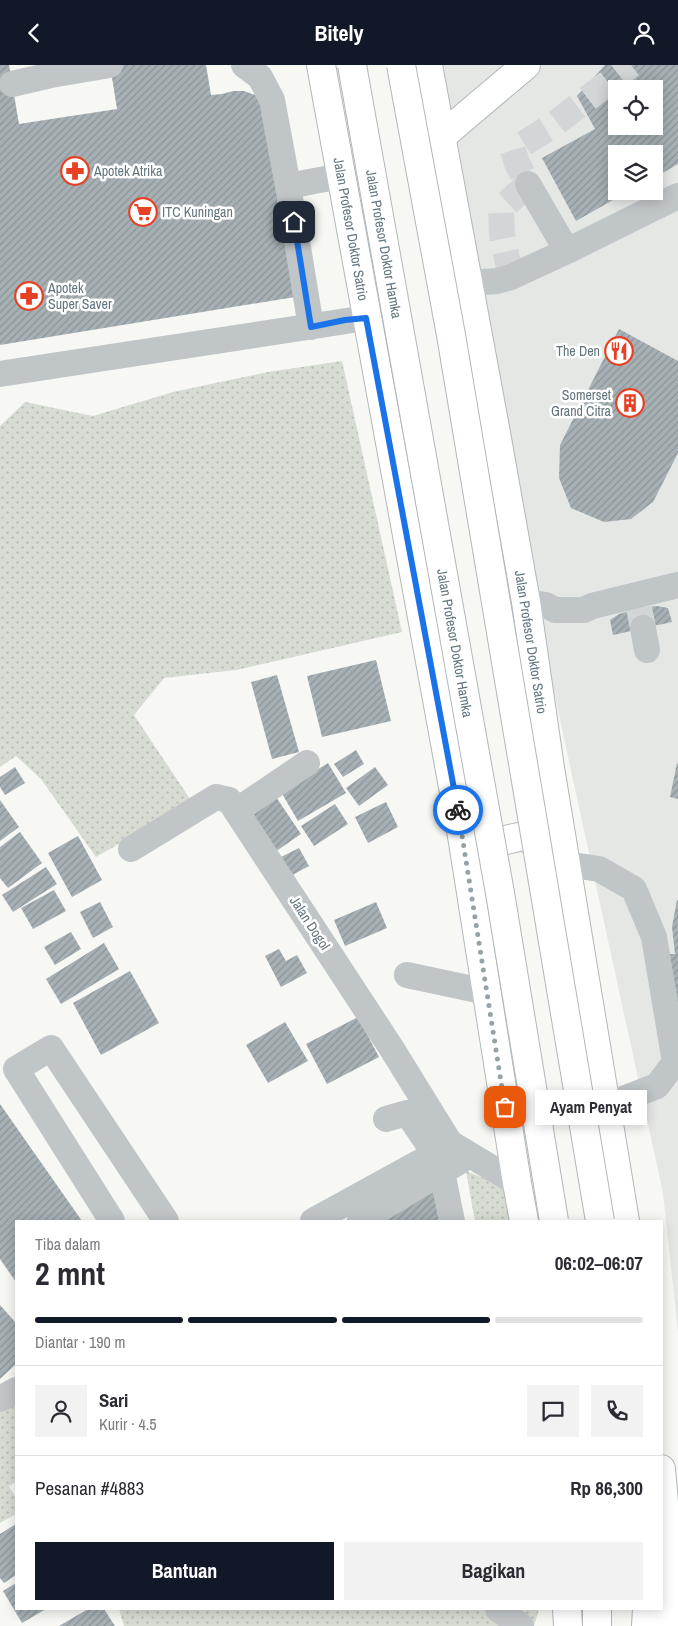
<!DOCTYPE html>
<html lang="id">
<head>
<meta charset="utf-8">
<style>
  body { margin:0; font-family:"Archivo Narrow",sans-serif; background:#f2f2f3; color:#2b2b33; height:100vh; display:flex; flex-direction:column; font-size:19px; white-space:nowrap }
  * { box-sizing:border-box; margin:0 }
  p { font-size:16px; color:#7c7c81 }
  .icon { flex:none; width:28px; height:28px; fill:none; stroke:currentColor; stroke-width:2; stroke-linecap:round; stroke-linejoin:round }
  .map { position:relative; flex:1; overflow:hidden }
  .panel { position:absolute; left:15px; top:1155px; width:648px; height:390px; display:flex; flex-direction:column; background:#fff; border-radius:0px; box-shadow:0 2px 12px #0003 }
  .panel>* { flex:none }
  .controls { position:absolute; left:608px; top:15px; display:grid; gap:10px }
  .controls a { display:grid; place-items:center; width:55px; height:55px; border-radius:0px; background:#fff; box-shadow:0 2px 12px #0003; font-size:25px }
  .pin { position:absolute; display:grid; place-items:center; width:42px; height:42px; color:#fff; margin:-21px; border-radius:10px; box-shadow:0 2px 8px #0006 }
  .courier { position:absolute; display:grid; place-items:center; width:50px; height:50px; margin:-25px; border:4px solid #1a73e8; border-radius:50%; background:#fff; color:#222; box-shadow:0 1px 6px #0007 }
  .bubble { position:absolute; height:35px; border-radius:0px; background:#fff; box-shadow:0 2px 12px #0003; font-size:16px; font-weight:700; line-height:35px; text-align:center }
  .summary em { font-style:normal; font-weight:700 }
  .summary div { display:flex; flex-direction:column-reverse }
  .summary { display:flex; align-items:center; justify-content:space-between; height:85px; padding:0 20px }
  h1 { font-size:32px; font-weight:700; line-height:38px }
  .bar { display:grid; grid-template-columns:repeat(4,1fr); gap:8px 5px; align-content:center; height:60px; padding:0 20px }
  .bar i { height:6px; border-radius:4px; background:#e1e1e2 }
  .bar .selected { background:#111827 }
  .bar p { grid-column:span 4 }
  .line { display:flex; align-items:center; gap:12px; padding:0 20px; border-top:1px solid #e1e1e2 }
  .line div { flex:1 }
  .round { display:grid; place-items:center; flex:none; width:52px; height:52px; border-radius:0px; background:#f2f2f3 }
  .button { display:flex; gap:10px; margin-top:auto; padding:10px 20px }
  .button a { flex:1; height:58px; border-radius:0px; background:#111827; color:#fff; font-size:20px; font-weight:700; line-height:58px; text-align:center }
  .button a+a { background:#f2f2f3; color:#2b2b33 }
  header { display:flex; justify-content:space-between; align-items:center; height:65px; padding:0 20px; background:#111827; color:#fff; font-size:22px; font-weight:700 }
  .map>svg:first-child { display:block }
  .built { fill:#e5e7e5; fill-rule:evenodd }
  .grass { fill:url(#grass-dots) }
  .building { fill:url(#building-hatch); fill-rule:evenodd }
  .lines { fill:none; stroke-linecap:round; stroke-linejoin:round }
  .minor-tunnel { stroke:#d2d6d7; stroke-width:26; stroke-dasharray:26 13; stroke-linecap:butt }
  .major-casing { stroke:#b1b7ba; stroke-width:30 }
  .minor { stroke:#c0c5c8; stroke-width:26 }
  .major { stroke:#fff; stroke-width:28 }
  .major-bridge-casing { stroke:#b1b7ba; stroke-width:30; stroke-linecap:butt }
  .major-bridge { stroke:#fff; stroke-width:28 }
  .done { stroke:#96a2a8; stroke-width:5; stroke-dasharray:0 9 }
  .route { stroke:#1a73e8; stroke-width:6 }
  .labels { text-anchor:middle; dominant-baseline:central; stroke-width:5; stroke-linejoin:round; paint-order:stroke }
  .poi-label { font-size:14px; fill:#62757f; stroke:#fff; text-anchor:start }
  .street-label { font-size:14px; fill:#62757f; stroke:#fff }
</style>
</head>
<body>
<header><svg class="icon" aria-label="back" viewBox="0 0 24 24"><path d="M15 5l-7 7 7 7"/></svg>Bitely<svg class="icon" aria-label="person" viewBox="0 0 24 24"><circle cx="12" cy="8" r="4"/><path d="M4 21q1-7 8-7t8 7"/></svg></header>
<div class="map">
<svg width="678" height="1561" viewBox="0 0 678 1561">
  <defs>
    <pattern id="grass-dots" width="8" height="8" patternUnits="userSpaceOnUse" patternTransform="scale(1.25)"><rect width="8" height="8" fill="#d7dcd3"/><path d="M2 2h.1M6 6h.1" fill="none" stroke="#b2b7b0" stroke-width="1.8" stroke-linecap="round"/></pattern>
    <pattern id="building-hatch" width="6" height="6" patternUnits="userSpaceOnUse" patternTransform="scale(1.25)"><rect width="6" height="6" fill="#a7b1b5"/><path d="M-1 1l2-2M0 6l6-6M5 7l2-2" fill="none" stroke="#8b9598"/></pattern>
  </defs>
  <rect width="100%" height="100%" fill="#f7f7f4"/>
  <path class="built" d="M442,0h236v1267l-15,-139 -126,-579zM616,24h38v37h-38zM616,89h38v37h-38z"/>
  <path class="grass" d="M342,296l60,271 -166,38 -72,8 -30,37 58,87 -96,55 -55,-78 -25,-23 -16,11v-341l25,-24 68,14 80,-24 95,-20z
    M466,1106l40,16 9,34h-40z
    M16,1314v103l-7,4 7,12v16l-16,9v-136z
    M119,1544h420l-5,17h-410z"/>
  <path class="building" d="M0,0h9l10,59 98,-15 -7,-44h96l5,30 11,-1 11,-3h11l11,4 8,7 38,194 -301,49z
    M605,0h73v99l-24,14v-24h-38v37h13l-53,30 -34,-63 53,-29 -18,-33zM616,24h38v37h-38z
    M619,264l59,32v92l-25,49 -22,17 -27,3 -33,-14 -12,-30 1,-33z
    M657,541l11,2 4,14 -59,13 -3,-15 9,-6 20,-6z
    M376,595l15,61 -69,16 -15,-61z
    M277,610l22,77 -27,7 -21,-77z
    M356,685l8,14 -21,13 -9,-13z
    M328,698l18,30 -48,28 -17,-29z
    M677,698l1,1v35l-8,-2z
    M15,702l10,16 -20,12 -5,-8v-10z
    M375,702l13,18 -29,21 -13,-18z
    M276,732l25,37 -29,20 -25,-37z
    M0,735l19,27 -19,14z
    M386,737l12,25 -30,16 -13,-26z
    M335,739l13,20 -34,22 -13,-20z
    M20,767l22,31 -34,25 -8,-10v-31z
    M78,771l24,44 -30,17 -24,-44z
    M299,783l10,18 -24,13 -10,-19z
    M46,802l11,17 -44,28 -11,-17z
    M54,825l12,21 -33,18 -12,-21z
    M677,835h1v151l-11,-97h8l-3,-27z
    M100,837l13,25 -20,11 -13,-26z
    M376,837l11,26 -42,18 -11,-26z
    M71,867l10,17 -26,16 -11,-18z
    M104,878l15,26 -58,35 -15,-25z
    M279,884l7,12 11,-6 10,18 -26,14 -16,-31z
    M130,906l29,52 -58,32 -28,-52z
    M358,952l21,40 -52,27 -21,-40z
    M285,957l23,39 -40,22 -22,-38z
    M0,1039l82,117h-66v61l-16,-23z
    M430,1124l17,25 -11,7h-57z
    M0,1240l16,18v41l-16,15z
    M16,1459v51l-12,8 -4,-5v-44z
    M16,1518v26h30l-24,14 -19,-32z
    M88,1544h16l11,17h-56z"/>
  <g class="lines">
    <path class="minor-tunnel" d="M511,212l-9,-43 -1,-25 27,-25 -11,-21 -4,-13 39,-24 79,-61
      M639,543l4,20"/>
    <defs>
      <path id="major" d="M321,0l141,771 55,347 7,38
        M428,0l68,368 30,169 24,166 75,453
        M442,71l84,-71
        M477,797c12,-21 25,-21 46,-26l15,8 15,12
        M661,1404l9,103v54
        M567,1544l1,17
        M597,1561v-17
        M646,1561l1,-17"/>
    </defs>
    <use href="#major" class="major-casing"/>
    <path class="minor" d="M244,0l16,12 12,23 16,86 23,141
      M12,19l39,-9 59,-10
      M528,119l39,67
      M288,121l53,-10
      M469,218l28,-2 14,-4 56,-26 111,-55
      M0,309l366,-56
      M526,537l20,3 9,5h29l8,-4 86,-21
      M643,563l4,22
      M236,746l71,-48
      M131,784l85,-52 13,3 163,249 58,94 67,40
      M566,799l33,5 35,20 20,48 21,125 -18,24 -52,20
      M407,910l80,17
      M386,1054l21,-6 28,41
      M442,1107l10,49
      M112,1156l-96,-152 35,-21 115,173
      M313,1156l122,-67 15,-11
      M360,1156l110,-66
      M0,1334l16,-9
      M498,1544l23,17"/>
    <use href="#major" class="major"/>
    <defs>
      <path id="major-bridge" d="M352,0l148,828 54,328
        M401,0l50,270 149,886"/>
    </defs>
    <use href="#major-bridge" class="major-bridge-casing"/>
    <use href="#major-bridge" class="major-bridge"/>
  </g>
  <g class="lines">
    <path class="done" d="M458,745l47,297"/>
    <path class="route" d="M294,157l17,105 34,-7 21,-2 92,492"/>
  </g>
  <defs>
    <symbol id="pharmacy-ring" viewBox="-11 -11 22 22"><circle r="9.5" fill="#fff" stroke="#e64125" stroke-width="1.5"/><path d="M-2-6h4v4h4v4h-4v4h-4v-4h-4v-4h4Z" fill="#e64125"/></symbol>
    <symbol id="supermarket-ring" viewBox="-11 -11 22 22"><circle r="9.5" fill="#fff" stroke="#e64125" stroke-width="1.5"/><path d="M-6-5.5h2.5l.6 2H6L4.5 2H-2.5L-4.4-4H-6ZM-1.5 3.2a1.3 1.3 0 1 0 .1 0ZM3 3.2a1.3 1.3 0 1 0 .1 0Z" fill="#e64125"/></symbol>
    <symbol id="restaurant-ring" viewBox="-11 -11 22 22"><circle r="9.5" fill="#fff" stroke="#e64125" stroke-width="1.5"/><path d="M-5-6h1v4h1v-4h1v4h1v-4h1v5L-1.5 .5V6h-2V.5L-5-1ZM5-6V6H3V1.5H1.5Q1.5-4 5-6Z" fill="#e64125"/></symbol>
    <symbol id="building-ring" viewBox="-11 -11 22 22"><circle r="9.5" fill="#fff" stroke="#e64125" stroke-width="1.5"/><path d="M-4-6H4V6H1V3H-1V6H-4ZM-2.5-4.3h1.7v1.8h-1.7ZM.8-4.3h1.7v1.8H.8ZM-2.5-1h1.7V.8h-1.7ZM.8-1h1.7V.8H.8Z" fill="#e64125"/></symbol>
  </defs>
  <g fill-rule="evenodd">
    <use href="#pharmacy-ring" x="59" y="90" width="32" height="32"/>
    <use href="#supermarket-ring" x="127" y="131" width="32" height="32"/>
    <use href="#pharmacy-ring" x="13" y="215" width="32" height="32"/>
    <use href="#restaurant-ring" x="603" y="270" width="32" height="32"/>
    <use href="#building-ring" x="614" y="322" width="32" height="32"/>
  </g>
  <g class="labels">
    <g class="poi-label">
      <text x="94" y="106">Apotek Atrika</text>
      <text x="162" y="147">ITC Kuningan</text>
      <text x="48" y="223">Apotek<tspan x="48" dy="16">Super Saver</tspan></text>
      <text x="600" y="286" text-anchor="end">The Den</text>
      <text x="611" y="330" text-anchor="end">Somerset<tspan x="611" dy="16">Grand Citra</tspan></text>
    </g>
    <g class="street-label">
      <text transform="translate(351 164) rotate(80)">Jalan Profesor Doktor Satrio</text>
      <text transform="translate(384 179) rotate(80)">Jalan Profesor Doktor Hamka</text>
      <text transform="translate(531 577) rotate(81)">Jalan Profesor Doktor Satrio</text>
      <text transform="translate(455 578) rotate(80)">Jalan Profesor Doktor Hamka</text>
      <text transform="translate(310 858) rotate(57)">Jalan Dogol</text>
    </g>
  </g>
</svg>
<div class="controls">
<a><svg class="icon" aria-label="locate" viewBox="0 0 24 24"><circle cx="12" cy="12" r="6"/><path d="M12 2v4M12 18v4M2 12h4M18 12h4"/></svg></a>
<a><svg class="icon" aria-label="layers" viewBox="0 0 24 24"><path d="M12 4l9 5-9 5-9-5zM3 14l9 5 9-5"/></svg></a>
</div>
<div class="pin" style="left:505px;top:1042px;background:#ea580c"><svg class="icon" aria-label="bag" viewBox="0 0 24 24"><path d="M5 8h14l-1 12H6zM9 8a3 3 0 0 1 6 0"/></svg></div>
<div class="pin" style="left:294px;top:157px;background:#1f2937"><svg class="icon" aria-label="home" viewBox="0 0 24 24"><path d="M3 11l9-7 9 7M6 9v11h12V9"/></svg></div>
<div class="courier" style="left:458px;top:745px"><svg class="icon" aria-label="bike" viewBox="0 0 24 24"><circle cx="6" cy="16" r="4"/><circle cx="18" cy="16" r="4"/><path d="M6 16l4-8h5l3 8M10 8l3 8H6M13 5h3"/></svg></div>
<div class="bubble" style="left:535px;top:1025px;width:112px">Ayam Penyat</div>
<section class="panel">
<div class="summary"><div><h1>2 mnt</h1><p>Tiba dalam</p></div><em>06:02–06:07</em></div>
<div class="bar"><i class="selected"></i><i class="selected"></i><i class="selected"></i><i></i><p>Diantar · 190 m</p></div>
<div class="line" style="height:90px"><a class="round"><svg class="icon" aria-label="person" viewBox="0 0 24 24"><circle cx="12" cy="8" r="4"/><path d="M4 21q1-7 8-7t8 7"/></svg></a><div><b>Sari</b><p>Kurir · 4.5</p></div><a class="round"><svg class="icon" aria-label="chat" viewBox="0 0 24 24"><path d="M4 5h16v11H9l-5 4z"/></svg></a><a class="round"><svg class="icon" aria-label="phone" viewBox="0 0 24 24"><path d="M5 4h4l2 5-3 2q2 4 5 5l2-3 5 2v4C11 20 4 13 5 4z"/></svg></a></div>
<div class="line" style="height:65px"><div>Pesanan #4883</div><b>Rp 86,300</b></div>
<div class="button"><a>Bantuan</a><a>Bagikan</a></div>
</section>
</div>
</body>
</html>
